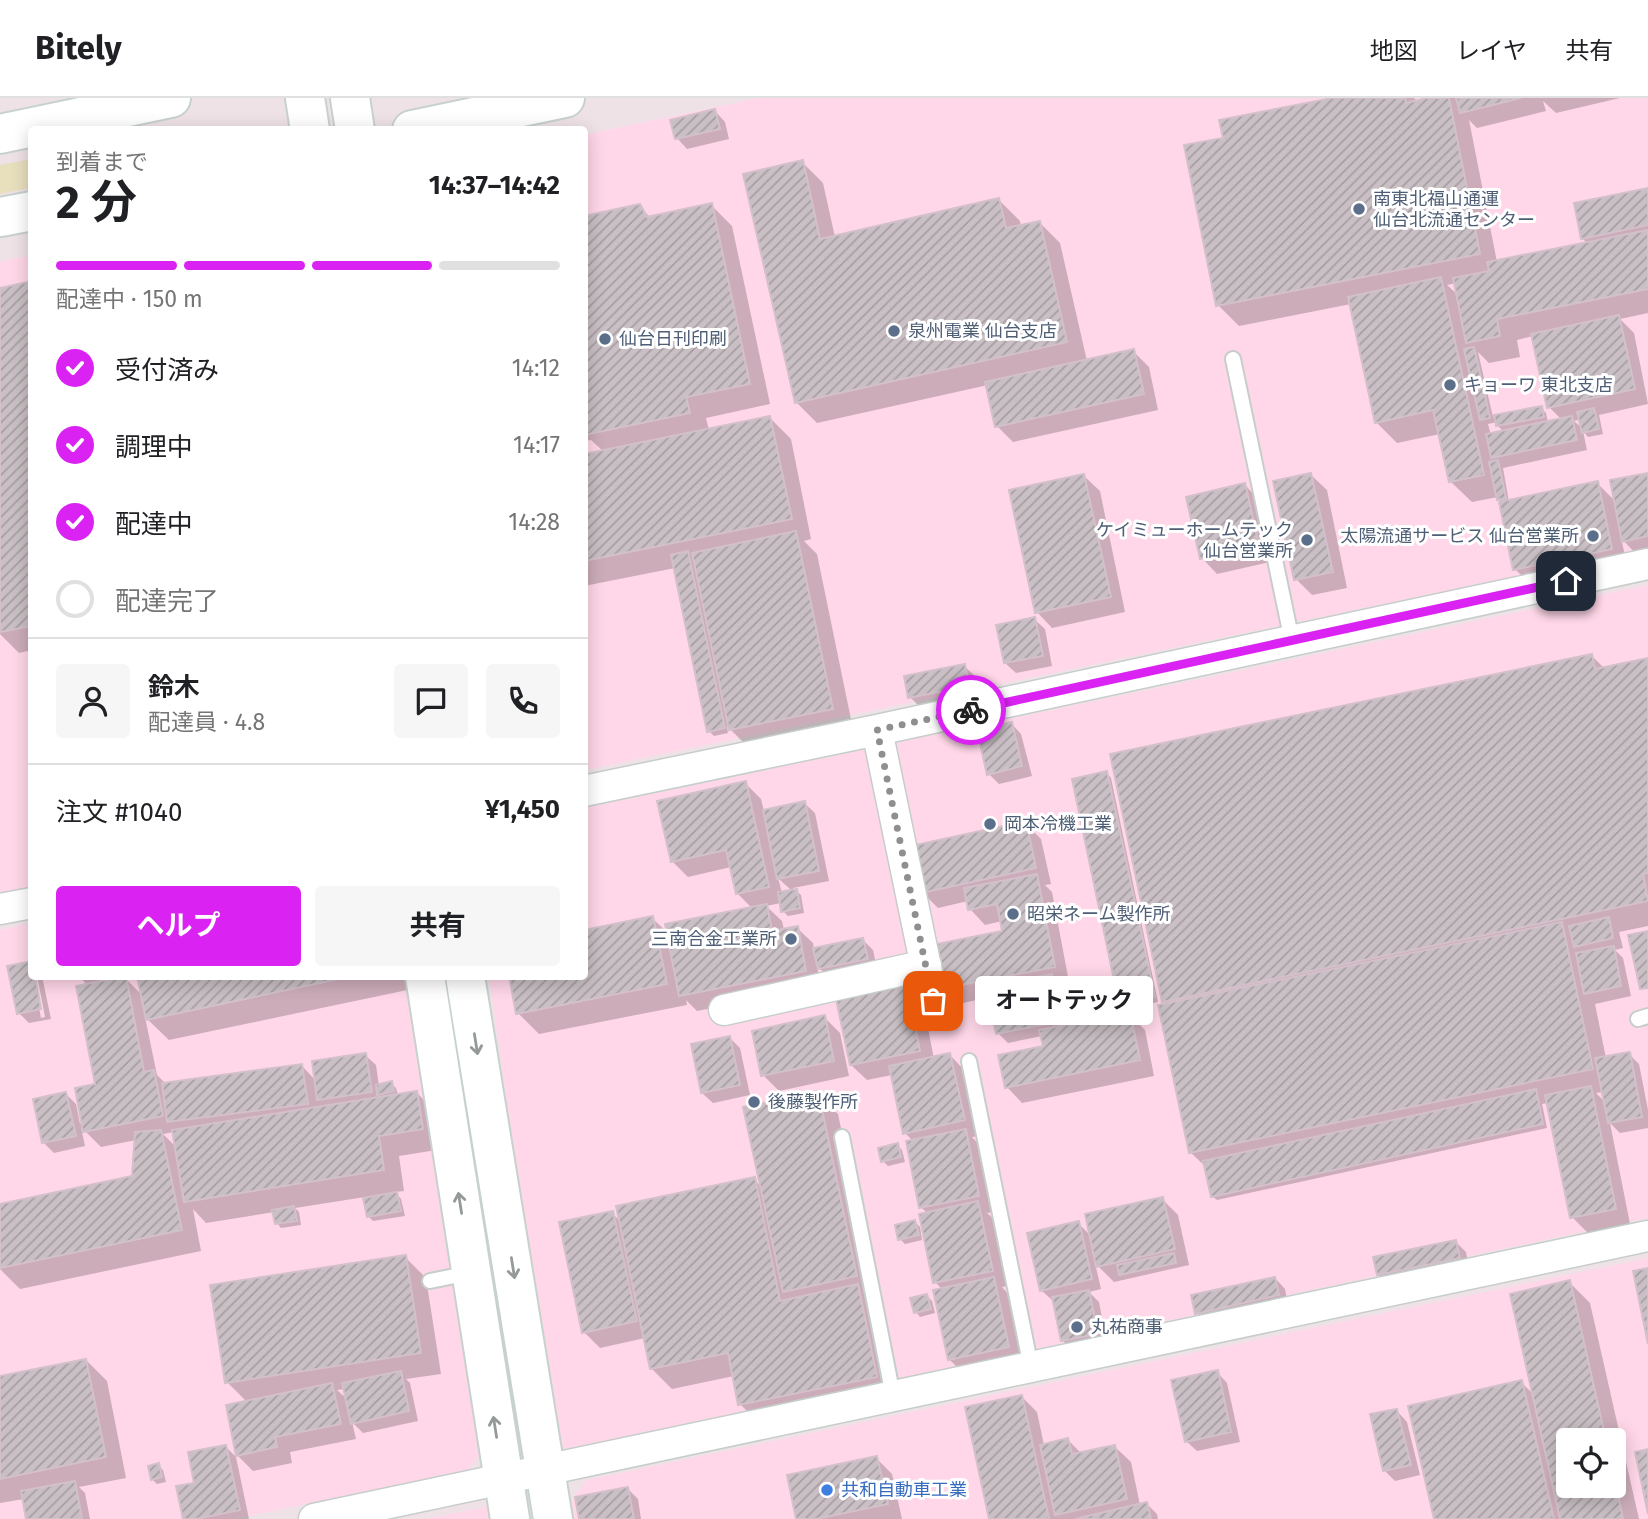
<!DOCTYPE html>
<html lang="ja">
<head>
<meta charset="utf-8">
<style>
  body { margin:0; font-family:"Fira Sans","Noto Sans JP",sans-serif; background:#f6f6f6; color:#202124; height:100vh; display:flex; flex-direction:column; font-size:26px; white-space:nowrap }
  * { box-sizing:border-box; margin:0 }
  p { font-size:23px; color:#757577 }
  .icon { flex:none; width:38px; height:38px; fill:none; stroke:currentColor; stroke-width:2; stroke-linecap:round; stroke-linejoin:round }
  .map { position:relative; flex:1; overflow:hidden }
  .side { position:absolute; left:28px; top:28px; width:560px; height:854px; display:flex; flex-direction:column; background:#fff; border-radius:7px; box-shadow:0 4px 18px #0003 }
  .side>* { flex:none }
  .tools { position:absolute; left:1556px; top:1330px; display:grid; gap:14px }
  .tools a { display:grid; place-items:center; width:70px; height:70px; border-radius:7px; background:#fff; box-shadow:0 4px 18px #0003; font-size:35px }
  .pin { position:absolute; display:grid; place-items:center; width:60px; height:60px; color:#fff; margin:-30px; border-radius:14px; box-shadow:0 4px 10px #0006 }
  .courier { position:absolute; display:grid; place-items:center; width:70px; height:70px; margin:-35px; border:5px solid #da23f3; border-radius:50%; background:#fff; color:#222; box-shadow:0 2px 9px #0007 }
  .bubble { position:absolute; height:49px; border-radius:7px; background:#fff; box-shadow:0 4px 18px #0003; font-size:23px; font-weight:700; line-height:49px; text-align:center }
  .overview em { font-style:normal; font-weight:700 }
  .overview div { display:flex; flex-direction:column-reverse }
  .overview { display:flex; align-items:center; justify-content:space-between; height:119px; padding:0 28px }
  h1 { font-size:46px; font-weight:700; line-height:52px }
  .bar { display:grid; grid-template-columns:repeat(4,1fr); gap:10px 7px; align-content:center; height:84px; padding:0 28px }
  .bar i { height:9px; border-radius:5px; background:#e0e0e0 }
  .bar .on { background:#da23f3 }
  .bar p { grid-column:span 4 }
  .line { display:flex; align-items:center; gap:18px; padding:0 28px; border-top:2px solid #e0e0e0 }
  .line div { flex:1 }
  .round { display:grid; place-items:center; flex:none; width:74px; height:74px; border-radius:7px; background:#f6f6f6 }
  ol { padding:0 28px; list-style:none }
  li { display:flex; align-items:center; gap:21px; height:77px }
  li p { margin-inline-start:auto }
  li .icon { padding:7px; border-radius:50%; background:#da23f3; color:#fff; stroke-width:4 }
  li:last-child { color:#757577 }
  li i { width:38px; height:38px; border:4px solid #e0e0e0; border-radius:50% }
  .action { display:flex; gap:14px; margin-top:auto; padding:14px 28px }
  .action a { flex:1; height:80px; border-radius:7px; background:#da23f3; color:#fff; font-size:28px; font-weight:700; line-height:80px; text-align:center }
  .action a+a { background:#f6f6f6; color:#202124 }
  header { display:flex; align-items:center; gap:42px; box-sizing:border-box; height:98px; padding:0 35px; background:#fff; border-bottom:2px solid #e0e0e0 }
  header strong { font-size:33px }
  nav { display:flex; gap:38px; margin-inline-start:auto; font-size:24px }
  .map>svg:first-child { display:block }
  .commercial { fill:#ffd7e8; fill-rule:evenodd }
  .green { fill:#e8dfbd }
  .shadow { fill:#0003; fill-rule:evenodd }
  .building { fill:url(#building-hatch); stroke:#d3c0ca; stroke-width:2 }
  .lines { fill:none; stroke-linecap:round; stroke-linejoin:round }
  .lane-casing { stroke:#c6ceca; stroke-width:18 }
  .street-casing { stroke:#c6ceca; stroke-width:33 }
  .secondary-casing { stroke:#c8d2cc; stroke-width:42 }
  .lane { stroke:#fff; stroke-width:14 }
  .street { stroke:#fff; stroke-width:30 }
  .secondary { stroke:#fff; stroke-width:38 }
  .oneway { stroke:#949a96 }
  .done { stroke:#8e908e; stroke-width:7; stroke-dasharray:0 12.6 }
  .route { stroke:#da23f3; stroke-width:9 }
  .service-dot { fill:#5c6f8a; stroke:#fff; stroke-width:2.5 }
  .shop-dot { fill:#3f7fe0; stroke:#fff; stroke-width:2.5 }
  .labels { text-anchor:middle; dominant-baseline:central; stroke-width:6; stroke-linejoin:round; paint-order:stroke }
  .service-label { font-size:18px; fill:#4e5e75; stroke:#fff; text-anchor:start }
  .shop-label { font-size:18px; fill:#366cbe; stroke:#fff; text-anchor:start }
</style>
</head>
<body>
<header>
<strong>Bitely</strong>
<nav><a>地図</a><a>レイヤ</a><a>共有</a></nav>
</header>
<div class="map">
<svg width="1648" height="1421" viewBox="0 0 1648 1421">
  <defs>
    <pattern id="building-hatch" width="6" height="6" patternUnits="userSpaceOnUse" patternTransform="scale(1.75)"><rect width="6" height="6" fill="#c9bfc4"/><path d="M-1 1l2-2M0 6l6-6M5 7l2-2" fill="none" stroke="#a69fa2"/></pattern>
  </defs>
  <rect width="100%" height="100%" fill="#eee2e7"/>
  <path class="commercial" d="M759,0h889v451l-1063,221 -1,-635z
    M31,157v634l-31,7v-634z
    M1648,487v633l-594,127 -484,107 -15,-10 -66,-465 95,-1 1,-168z
    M31,825l1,53 379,1 72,472 -15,21 -233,49h-235v-589z
    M1648,1160v261h-1074l-3,-18 16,-21zM1568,1342h46v46h-46z
    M487,1409l2,12h-64z"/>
  <path class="green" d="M31,61v29l-31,6v-29z"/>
  <path class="shadow" d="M1341,0h73l4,4 11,-4h191l-64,15 -13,-12 3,10 -69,17 -8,-8 28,142 91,-18 -6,-6 66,-48v123l-28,6 14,14 14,71 -49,11 4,19 -15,3 -5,-6 4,19 -84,18 6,34 88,-19 19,19 32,-28v81l-9,2 -18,-19 6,26 -96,21 -16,-16 -14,-67 -3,-5 -26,5 -21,-20 -11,-48 -43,9 -21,-21 -25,-118 -112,22 -21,-21 7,-166zM1456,185l3,13 -12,-11zM1533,238l16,71 13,13 -14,3 -2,-10 -5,-5 -48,9 -15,-65 11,11 31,-6 -3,-17zM1581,321l2,10 -9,-8zM1497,324v3l7,7 -13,3 -3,-11z
    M715,13l10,11 4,17 -42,10 -10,-11z
    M802,64l21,21 12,54 164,-37 21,21 1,6 18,-5 21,21 27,118 46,-10 16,16 9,43 -145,32 -16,-16 -9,-41 -171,38 -21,-21z
    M711,107l21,21 38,178 -64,14 3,12 61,-12 21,21 20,100 -7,2 13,13 36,175 -102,21 -24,-24 1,7 -14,3 -5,-5 -34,-163 -91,18v-130l20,-4 -13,-12 -7,1v-223l55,-12 12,12z
    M32,185v367l-13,3 -19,-19v-344z
    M1311,377l16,15 20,98 -35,7 -16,-16z
    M1084,378l16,15 25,121 -73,16 -15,-16z
    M1245,387l15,16 14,60 -57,13 -15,-16z
    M1034,521l11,10 7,37 -36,7 -11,-10z
    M1592,558l12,12 44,-9v267l-29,6 4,16 -8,2 8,8 8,38 -36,8 11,54 23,-4 10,10 9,46v18l-28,5 -10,-10 20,101 -42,9 -16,-16 -24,-114 -6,1 5,24 -330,72 -5,-4 -5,-28 -17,-16 -22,-147 -5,-4zM1603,994l3,11 -10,-10z
    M964,568l11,10 4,20 -59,11 -10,-10z
    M1011,625l10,11 11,42 -33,8 -10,-10z
    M1107,675l4,5 47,224 -32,6 -5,-4z
    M745,685l16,16 3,12 40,-8 11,10 14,68 -36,7 8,7 3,18 -16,3 -5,-5 -2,-8 -15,3 16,15 2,9 13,-2 16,15 1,7 49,-10 10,10 4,19 -47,9 -13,-12 4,20 -124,25 -11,-11 1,5 -148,29 -21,-21 66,-37 68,-58 17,16 83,-26 -15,-15 -6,-26 -43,10 -16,-16zM778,780l14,13 -10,2z
    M1025,725l16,16 10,45 -6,1 7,7 17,90 -9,2 2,2 7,40 60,-12 16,16 9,46 -132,27 -15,-16 38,-39 -3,-12 -34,7 -10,-10 -7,-36 -28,6 -16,-16 57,-55 -2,-11 -17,4 -15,-16 -2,-8 -30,7 -16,-16z
    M32,878h1l8,42 4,-1 -8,-41h5l9,43 -22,4 -10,-10z
    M79,878h336l2,12 -248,52 -24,-23 12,58 9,9 136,-18 14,15 49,-26 11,10 3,21 12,-3 5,5 2,7 18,-3 21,21 6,36 -44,7 5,35 -9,1 6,7 4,17 -32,5 -5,-5 -3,-19 -70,11 4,4 2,13 -20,3 -4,-5 -3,-11 -68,11 -13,-14 8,42 -181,38 -20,-20v-63l134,-28 2,-38 -35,7 -20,-20 4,19 -31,7 -10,-10 22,-49 10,10 4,20 3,-1 14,-38 -10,-100zM139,879l4,19 -16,-16zM174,1034l3,16 -14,-14z
    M907,889l16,16 11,56 16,-4 15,16 15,65 -8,1 9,10 13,65 -7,1 7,6 13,67 -5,1 7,8 15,67 -59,13 -16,-16 -6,-69 -8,-8 -7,-68 -7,-7 -8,-66 -8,-8 -13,-58 -25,5 -16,-15z
    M824,919l16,16 9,43 -70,15 -16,-16z
    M730,940l10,10 10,47 -37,8 -11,-10z
    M817,995l21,21 59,283 -136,28 -21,-21 -6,-28 -62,13 -21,-21 -6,-30 -45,10 -16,-16 28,-119 9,9 133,-43 8,9z
    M897,1047l5,5 3,12 -17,4 -5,-5z
    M1162,1101l16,16 11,50 -75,17 -19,-19 6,26 -12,3 10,10 8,42 -34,7 -11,-11 -8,-40h-2l-11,-10 37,-67 14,14z
    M915,1124l5,5 2,13 -17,4 -5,-5z
    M1455,1143l11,11 3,16 -80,17 -11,-10z
    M405,1159l21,21 15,96 -35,5 4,4 8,38 -55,12 -11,-11 4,17 -66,13 2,11 -39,8 -16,-16 10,-53 -20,-20zM345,1291l3,11 -11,-10z
    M1275,1180l10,11 3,16 -81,18 -10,-10z
    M1569,1184l21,21 49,216h-204l86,-137 13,13zM1568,1342h46v46h-46z
    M927,1198l5,5 3,12 -15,4 -4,-5z
    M86,1262l21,21 19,97 -47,9 6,6 5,26h-62l-4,-20 -24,4v-125z
    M1217,1274l10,11 13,59 -43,9 -11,-10z
    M1021,1298l16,16 7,33 24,-5 14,14 33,-7 16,15 9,43 6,-2 11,11 1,5h-167z
    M1397,1313l10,11 13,53 -25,6 -11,-11z
    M226,1349l10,10 13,62h-64l11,-35z
    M876,1360l16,16 10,45h-104z
    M158,1367l5,5 3,12 -9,2 -5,-5z
    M627,1390l11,11 3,20h-60z"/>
  <path class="building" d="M1332,0h73l1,5 21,-5h22l31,156 -264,52 -32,-161 39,-7 -4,-18z
    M1456,0h65l-61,15z
    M715,11l5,20 -45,10 -5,-19z
    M803,62l17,79 179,-41 7,30 34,-7 27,121 -272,61 -52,-229z
    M1648,90v37l-67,14 -7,-36z
    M712,105l38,181 -64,13 4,16 -106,22v-219l56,-12 7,13z
    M1648,132v59l-151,30 3,17 -34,7 -13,-65 36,-7 -2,-9z
    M1441,179l43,198 -35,7 -16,-72 -58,13 -27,-126z
    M32,183v345l-32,6v-344z
    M1619,217l16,74 -88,19 -16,-74z
    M1474,249l16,71 -10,2 -16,-71z
    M1134,251l10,45 -149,33 -10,-45z
    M1542,308l2,11 -48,9 -2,-11z
    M1594,310l5,21 -17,4 -5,-21z
    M770,318l22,103 -208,42v-107z
    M1572,318l5,24 -86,18 -5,-24z
    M1498,362l8,38 -9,2 -8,-38z
    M1311,375l22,99 -39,8 -21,-99z
    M1648,375v63l-26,6 -12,-62z
    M1084,376l27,123 -76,16 -26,-123z
    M1598,383l14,68 -99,21 -14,-68z
    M1245,385l14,62 -59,14 -14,-62z
    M796,433l37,178 -104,21 -37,-177z
    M688,453l37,177 -18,4 -36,-177z
    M1035,519l8,39 -39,7 -8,-38z
    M1592,556l3,15 53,-11v215l-5,1 5,27 -486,101 -52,-248z
    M965,566l4,22 -61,12 -4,-22z
    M1012,624l10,44 -35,9 -10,-45z
    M1107,673l48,226 -36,7 -47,-225z
    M746,683l23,106 -33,7 -10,-44 -55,12 -14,-61z
    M805,703l14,70 -42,8 -14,-69z
    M1026,723l10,47 -115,25 -10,-47z
    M1037,776l18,93 -110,21 -8,-44 65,-13 -5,-27 -29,6 -4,-22z
    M797,791l3,19 -19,4 -3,-20z
    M767,806l5,27 26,-5 8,45 -127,25 -14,-72z
    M653,818l14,68 -151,30 -7,-38h75v-46z
    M1609,819l4,21 -39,9 -5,-21z
    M1562,824l31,147 -404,84 -31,-148z
    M1648,833v57l-8,1 -12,-54z
    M863,840l5,21 -50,10 -5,-21z
    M1614,848l7,40 -37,8 -8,-41z
    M32,863v15h3l6,33 -24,5 -10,-48z
    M1052,876l9,47 -65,13 -9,-47z
    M126,878l18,96 10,-2 9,46 -80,16 -8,-44 20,-4 -19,-98z
    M137,878h216l-207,44z
    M907,887l13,66 -70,14 -14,-66z
    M1130,914l10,48 -135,28 -7,-33 45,-9 -4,-16z
    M825,917l9,46 -73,15 -9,-45z
    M730,938l10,49 -39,8 -10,-49z
    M1630,954l12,65 -34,6 -13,-65z
    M366,955l6,39 -55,8 -5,-39z
    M950,955l15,67 -62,14 -14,-68z
    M302,966l6,40 -141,18 -5,-39z
    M392,983l2,10 -17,4 -1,-10z
    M1591,988l25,123 -46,9 -25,-123z
    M1536,991l7,35 -332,73 -8,-36z
    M417,993l6,38 -44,7 5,34 -200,32 -12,-72z
    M818,993l39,185 -74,16 -40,-185z
    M66,994l10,44 -34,7 -9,-44z
    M966,1031l13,67 -60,12 -13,-67z
    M161,1032l21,100 -182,38v-64l132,-28 3,-44z
    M898,1045l3,14 -20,5 -3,-14z
    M755,1079l25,124 78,-17 19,93 -139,28 -10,-52 -78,16 -34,-163z
    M397,1094l4,19 -34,6 -4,-19z
    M1163,1099l12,52 -79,18 -11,-53z
    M978,1103l15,70 -60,12 -14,-69z
    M294,1108l3,15 -22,3 -3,-14z
    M613,1113l24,110 -55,12 -23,-111z
    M915,1122l4,15 -21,5 -3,-15z
    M1079,1123l13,58 -52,12 -13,-58z
    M1456,1142l4,18 -83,17 -4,-18z
    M1174,1155l2,10 -57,12 -2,-10z
    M406,1157l15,98 -196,30 -15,-98z
    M1648,1170v76l-15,-73z
    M994,1179l15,70 -61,13 -15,-70z
    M1275,1179l4,18 -84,19 -4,-19z
    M1570,1182l36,160h-38v46h46v-11l9,44h-63l-50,-225z
    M1089,1192l9,44 -37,7 -9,-44z
    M927,1196l4,15 -17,4 -4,-15z
    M86,1261l20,98 -106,22v-103z
    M1218,1272l13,62 -46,10 -14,-62z
    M401,1273l8,40 -58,13 -9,-41z
    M1522,1282l32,139h-120l-26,-113z
    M332,1285l9,41 -66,13 2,10 -41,9 -10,-51z
    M1022,1297l27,124h-60l-24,-112z
    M1397,1311l14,56 -28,6 -13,-57z
    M1068,1340l4,16 43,-9 12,54 -72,16 -15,-70z
    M226,1347l14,65 -44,9h-13l-7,-33 18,-3 -6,-31z
    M1648,1351v65l-13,-62z
    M877,1358l11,48 -72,15h-20l-9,-44z
    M159,1365l3,14 -11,3 -3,-14z
    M75,1383l7,38h-56l-5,-28z
    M628,1389l6,32h-55l-4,-22z
    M1147,1404l4,17h-76z"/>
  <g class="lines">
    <defs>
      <path id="lane" d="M1233,261l59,282
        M1638,921l10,-3
        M969,963l62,306
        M842,1039l51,259
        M430,1183l40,-8"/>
      <path id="street" d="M877,632l56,271
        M584,693l293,-61 771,-166
        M0,811l32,-6
        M724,912l202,-45
        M314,1421l1334,-283"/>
      <path id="secondary" d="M305,0l5,32
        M350,0l5,32
        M412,32l153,-32
        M0,36l171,-36
        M0,119l32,-6
        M425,878l85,543
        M465,878l88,543"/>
    </defs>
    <use href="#lane" class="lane-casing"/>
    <use href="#street" class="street-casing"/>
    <use href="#secondary" class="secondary-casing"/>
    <use href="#lane" class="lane"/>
    <use href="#street" class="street"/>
    <use href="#secondary" class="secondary"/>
  </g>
  <defs><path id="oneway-shaft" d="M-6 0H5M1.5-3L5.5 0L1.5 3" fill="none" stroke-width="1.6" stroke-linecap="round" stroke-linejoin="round" transform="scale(1.75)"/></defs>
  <g class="oneway">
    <use href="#oneway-shaft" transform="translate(476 946) rotate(81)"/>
    <use href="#oneway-shaft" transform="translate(460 1105) rotate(-99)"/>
    <use href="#oneway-shaft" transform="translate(513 1170) rotate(81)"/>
    <use href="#oneway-shaft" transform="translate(495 1329) rotate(-99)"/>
  </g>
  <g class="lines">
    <path class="done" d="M933,903l-56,-271 94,-20"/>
    <path class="route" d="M971,612l595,-129"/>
  </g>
  <g class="service-dot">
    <circle cx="1359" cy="111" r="7"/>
    <circle cx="894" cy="233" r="7"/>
    <circle cx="605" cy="241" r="7"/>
    <circle cx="1450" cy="287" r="7"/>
    <circle cx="1593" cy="438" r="7"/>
    <circle cx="1307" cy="442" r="7"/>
    <circle cx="990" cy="726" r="7"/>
    <circle cx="1013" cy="816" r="7"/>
    <circle cx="791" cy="841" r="7"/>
    <circle cx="754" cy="1004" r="7"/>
    <circle cx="1077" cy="1229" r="7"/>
  </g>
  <circle class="shop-dot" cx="827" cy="1392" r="7"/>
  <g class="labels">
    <g class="service-label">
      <text x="1373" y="101">南東北福山通運<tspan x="1373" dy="21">仙台北流通センター</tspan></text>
      <text x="908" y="233">泉州電業 仙台支店</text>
      <text x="619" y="241">仙台日刊印刷</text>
      <text x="1464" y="287">キョーワ 東北支店</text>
      <text x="1293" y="432" text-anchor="end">ケイミューホームテック<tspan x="1293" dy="21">仙台営業所</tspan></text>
      <text x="1579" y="438" text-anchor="end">太陽流通サービス 仙台営業所</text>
      <text x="1004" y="726">岡本冷機工業</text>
      <text x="1027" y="816">昭栄ネーム製作所</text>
      <text x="777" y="841" text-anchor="end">三南合金工業所</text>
      <text x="768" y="1004">後藤製作所</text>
      <text x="1091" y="1229">丸祐商事</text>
    </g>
    <g class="shop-label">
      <text x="841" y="1392">共和自動車工業</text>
    </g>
  </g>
</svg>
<div class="tools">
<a><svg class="icon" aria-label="locate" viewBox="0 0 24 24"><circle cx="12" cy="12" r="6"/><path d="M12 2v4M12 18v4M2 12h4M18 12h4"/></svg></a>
</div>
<div class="pin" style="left:933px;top:903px;background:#ea580c"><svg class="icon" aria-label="bag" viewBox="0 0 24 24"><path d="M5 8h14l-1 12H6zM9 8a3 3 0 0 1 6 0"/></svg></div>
<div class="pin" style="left:1566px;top:483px;background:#1f2937"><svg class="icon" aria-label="home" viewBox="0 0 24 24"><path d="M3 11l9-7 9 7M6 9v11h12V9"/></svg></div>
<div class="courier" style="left:971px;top:612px"><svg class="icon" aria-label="bike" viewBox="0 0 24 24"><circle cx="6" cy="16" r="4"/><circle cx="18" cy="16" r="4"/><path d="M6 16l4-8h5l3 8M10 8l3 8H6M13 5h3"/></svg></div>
<div class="bubble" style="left:975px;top:878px;width:178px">オートテック</div>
<section class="side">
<div class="overview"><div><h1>2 分</h1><p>到着まで</p></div><em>14:37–14:42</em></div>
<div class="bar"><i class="on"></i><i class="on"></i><i class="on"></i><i></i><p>配達中 · 150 m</p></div>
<ol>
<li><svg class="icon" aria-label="check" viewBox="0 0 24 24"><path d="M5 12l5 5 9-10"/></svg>受付済み<p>14:12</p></li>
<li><svg class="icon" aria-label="check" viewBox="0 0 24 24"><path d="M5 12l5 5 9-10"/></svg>調理中<p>14:17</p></li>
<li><svg class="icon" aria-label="check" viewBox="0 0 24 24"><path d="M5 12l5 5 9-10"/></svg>配達中<p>14:28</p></li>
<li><i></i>配達完了</li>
</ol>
<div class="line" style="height:126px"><a class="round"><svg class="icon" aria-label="person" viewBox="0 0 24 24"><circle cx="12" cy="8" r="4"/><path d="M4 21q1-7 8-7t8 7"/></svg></a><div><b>鈴木</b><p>配達員 · 4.8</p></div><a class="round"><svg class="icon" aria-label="chat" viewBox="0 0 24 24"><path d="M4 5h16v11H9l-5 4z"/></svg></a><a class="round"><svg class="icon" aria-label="phone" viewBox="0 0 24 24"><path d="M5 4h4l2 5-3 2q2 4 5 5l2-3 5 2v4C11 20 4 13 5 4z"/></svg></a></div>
<div class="line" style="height:91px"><div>注文 #1040</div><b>¥1,450</b></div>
<div class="action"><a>ヘルプ</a><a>共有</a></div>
</section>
</div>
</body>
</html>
